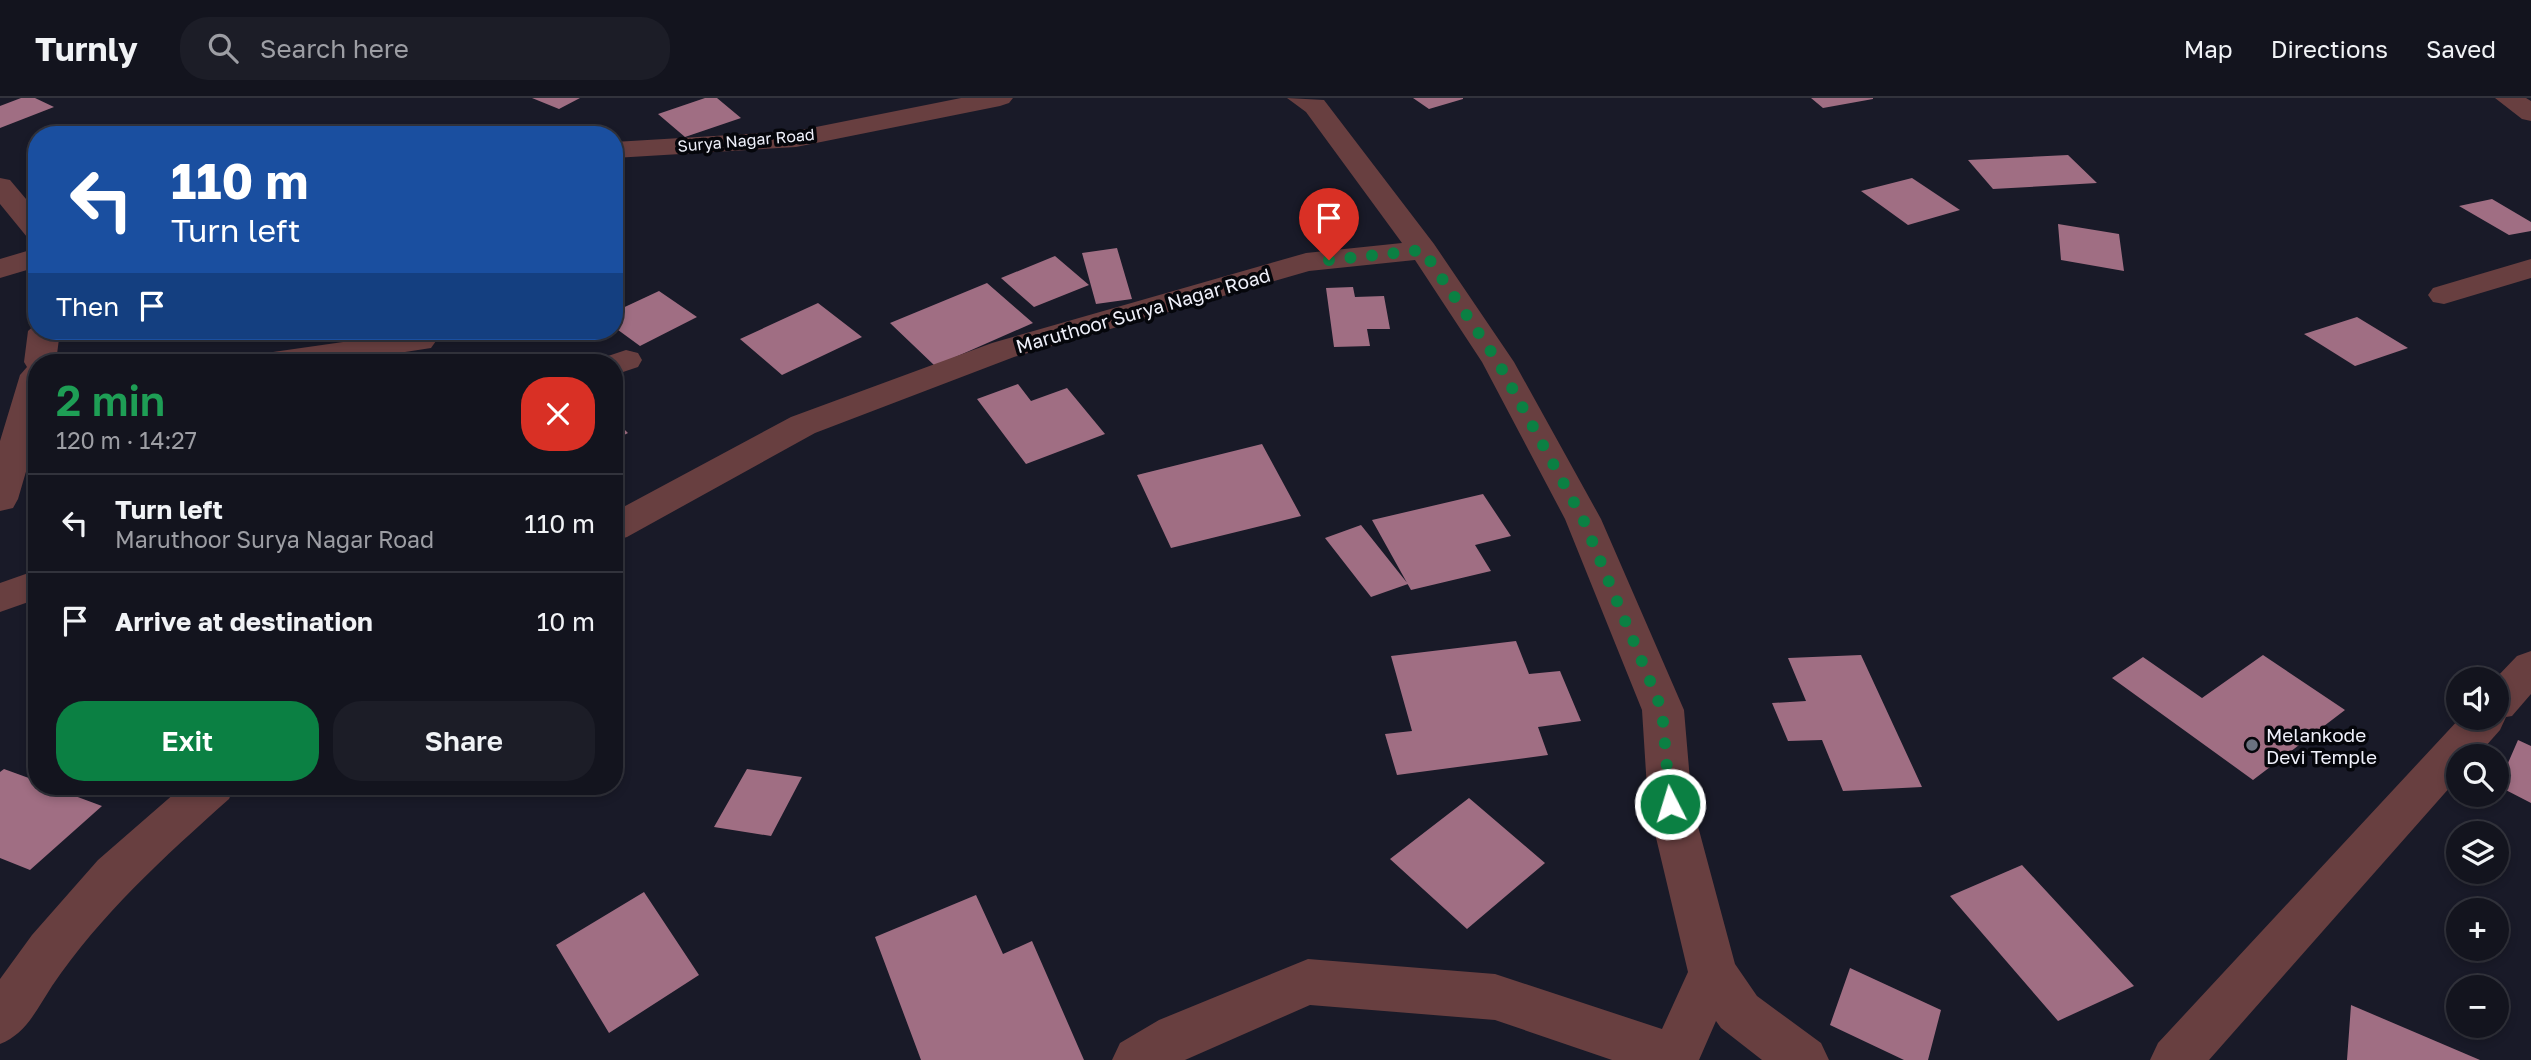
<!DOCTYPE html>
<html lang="en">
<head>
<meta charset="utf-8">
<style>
	:root { --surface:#13141e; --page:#1c1d27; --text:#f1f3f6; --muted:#9d9ea4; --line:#32333c; --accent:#0b8043 }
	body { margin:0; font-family:"Golos Text",sans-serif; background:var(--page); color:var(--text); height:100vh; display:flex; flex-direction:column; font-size:26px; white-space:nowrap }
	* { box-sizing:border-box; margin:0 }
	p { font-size:23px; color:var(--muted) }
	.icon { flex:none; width:38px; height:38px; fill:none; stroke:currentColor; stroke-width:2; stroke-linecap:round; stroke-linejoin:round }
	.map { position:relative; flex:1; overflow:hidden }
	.drawer { position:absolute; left:28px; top:256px; width:595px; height:441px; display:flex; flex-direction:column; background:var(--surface); border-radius:28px; box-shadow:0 4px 10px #0003,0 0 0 2px var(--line) }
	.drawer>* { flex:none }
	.banner { position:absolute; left:28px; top:28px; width:595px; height:214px; border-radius:28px; box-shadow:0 4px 10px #0003,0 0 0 2px var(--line); background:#1a4fa0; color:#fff; overflow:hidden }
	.tools { position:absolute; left:2446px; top:569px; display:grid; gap:14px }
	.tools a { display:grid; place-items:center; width:63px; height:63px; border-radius:50%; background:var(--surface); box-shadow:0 4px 10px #0003,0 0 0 2px var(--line); font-size:35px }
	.pin { position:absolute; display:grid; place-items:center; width:60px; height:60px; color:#fff; margin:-72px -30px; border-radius:50% 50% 50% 0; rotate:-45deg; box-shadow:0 0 7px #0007 }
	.pin .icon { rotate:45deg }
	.me { position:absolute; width:77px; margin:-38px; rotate:355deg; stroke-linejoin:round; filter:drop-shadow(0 0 5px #0008) }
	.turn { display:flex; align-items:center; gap:24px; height:147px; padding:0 28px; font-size:32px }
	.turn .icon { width:91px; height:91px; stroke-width:2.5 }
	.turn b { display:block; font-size:49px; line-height:60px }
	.then { display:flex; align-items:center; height:66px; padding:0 28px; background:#0003; gap:14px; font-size:26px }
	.round { display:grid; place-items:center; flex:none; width:74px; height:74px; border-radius:28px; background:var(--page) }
	.overview { display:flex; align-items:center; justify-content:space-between; height:119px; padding:0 28px }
	h1 { font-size:42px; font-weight:600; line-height:52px; color:#1e9e55 }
	.cta { display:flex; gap:14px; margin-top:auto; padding:14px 28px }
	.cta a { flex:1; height:80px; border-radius:28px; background:var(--accent); color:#fff; font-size:28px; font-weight:600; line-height:80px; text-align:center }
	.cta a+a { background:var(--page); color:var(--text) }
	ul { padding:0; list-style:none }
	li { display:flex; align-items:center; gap:21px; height:98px; padding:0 28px; border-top:2px solid var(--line) }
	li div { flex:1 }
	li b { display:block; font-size:26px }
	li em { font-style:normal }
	header { display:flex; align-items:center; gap:42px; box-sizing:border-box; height:98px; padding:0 35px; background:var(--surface); border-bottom:2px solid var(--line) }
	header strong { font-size:33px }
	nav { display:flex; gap:38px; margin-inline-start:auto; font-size:24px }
	.search { width:490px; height:63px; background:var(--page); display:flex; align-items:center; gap:18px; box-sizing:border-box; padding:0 24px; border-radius:28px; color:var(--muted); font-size:26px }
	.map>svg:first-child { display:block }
	.building { fill:#a06e83 }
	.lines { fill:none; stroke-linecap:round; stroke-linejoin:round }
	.minor { fill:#683f40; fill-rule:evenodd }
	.route { stroke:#0b8043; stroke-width:12; stroke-dasharray:0 21.6 }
	.worship-dot { fill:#6b7280; stroke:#05060b; stroke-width:2.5 }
	.labels { text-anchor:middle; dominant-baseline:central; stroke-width:7; stroke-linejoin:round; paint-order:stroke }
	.far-street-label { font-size:16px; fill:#eff0fa; stroke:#05060b }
	.street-label { font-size:19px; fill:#eff0fa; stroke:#05060b }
	.poi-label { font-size:19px; fill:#eff0fa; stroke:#05060b; text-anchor:start }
</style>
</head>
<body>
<header>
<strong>Turnly</strong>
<div class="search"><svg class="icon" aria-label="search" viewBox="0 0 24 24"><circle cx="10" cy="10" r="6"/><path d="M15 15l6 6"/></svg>Search here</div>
<nav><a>Map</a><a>Directions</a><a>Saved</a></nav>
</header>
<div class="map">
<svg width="2531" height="962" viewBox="0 0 2531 962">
	<rect width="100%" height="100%" fill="#191a28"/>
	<path class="building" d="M21 0H35L54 9 0 30V8Z
		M532 0H580L559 11Z
		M705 0H717L741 20 685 39 658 16Z
		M1413 0H1463V1L1429 11Z
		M1811 0H1873V1L1823 10Z
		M2068 57 2097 85 1993 91 1968 62Z
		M1912 80 1960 112 1908 127 1861 93Z
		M2492 101 2531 124V133L2509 137 2459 108Z
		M2058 126 2119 136 2124 173 2061 162Z
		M1117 150 1132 201 1096 206 1082 155Z
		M1055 158 1089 187 1034 209 1001 180Z
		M987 185 1033 225 935 268 890 225Z
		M1353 189 1355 199 1384 198 1390 231H1367L1370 248 1334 249 1326 190Z
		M659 193 697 219 640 248 614 229V214Z
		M818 205 862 239 782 277 740 241Z
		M2357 219 2408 250 2355 268 2304 236Z
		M311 233H348V234L308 239Z
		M1018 286 1031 303 1067 290 1105 336 1026 366 977 301Z
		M614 321 628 335 614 342Z
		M1262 346 1301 418 1171 450 1137 377Z
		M1483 396 1511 438 1475 447 1491 473 1411 492 1372 422Z
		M1361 427 1408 486 1371 499 1325 440Z
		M1516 543 1529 576 1560 573 1581 623 1538 629 1548 657 1397 677 1385 636 1412 633 1391 558Z
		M1861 557 1922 689 1843 693 1822 642 1788 643 1772 605 1806 603 1788 560Z
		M2263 557 2345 612 2253 682 2112 580 2143 559 2202 600Z
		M2518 642 2531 648V705L2498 688Z
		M4 671 37 683V688H48L102 708 30 772 0 760V674Z
		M747 671 802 679 771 738 714 729Z
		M1469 700 1545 765 1467 831 1390 761Z
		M2022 767 2134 888 2058 923 1950 798Z
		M644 794 699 877 609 935 556 847Z
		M976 797 1003 856 1032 843 1084 962H921L875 839Z
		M1850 870 1941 912 1928 962H1904L1830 927Z
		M2351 907 2480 962H2347Z"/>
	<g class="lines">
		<path class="minor" d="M961 0H1013L1009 5 1000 8 796 49 614 60V44L796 33Z
			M1287 0 1324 2 1434 146 1514 264 1601 421 1684 612 1692 706 1735 866 1757 898 1821 945 1829 962H1762L1721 930 1716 923 1699 962H1612L1495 922 1310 907 1185 962H1112L1120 945 1159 922 1308 861 1495 876 1662 931 1688 874 1648 706 1642 612 1565 421 1482 264 1415 162 1309 173 1014 259 815 335 627 439 614 443V414L791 319 992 245 1306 155 1402 145 1306 14Z
			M2495 0H2526L2531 3V23L2522 21Z
			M0 80 10 82 37 114V142L27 139 0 106Z
			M37 150V169L0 180V161Z
			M2531 161V180L2444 206 2433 204 2428 197 2433 190Z
			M37 225V233H60L56 264H37V336L18 401 13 410 0 413V343L20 277 27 269 24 264 28 233Z
			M420 233 431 236 436 243 431 250 340 264H257L261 257 273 254Z
			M626 252 638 255 642 262 638 269 614 277V264H599L602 260Z
			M37 472V501L0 514V485Z
			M2531 553V596L2512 618 2506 619 2500 632 2477 658H2459V679L2209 962H2150L2158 945 2460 620H2497L2495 581 2517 558Z
			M183 688H235L229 701C164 759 101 816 52 888 37 911 26 936 0 946V881L32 837 98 762Z"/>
	</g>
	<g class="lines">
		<path class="route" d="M1329 162 1423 152 1498 264 1583 421 1662 612 1670 706"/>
	</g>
	<circle class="worship-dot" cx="2252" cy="647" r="7"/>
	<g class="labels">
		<g class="far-street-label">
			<text transform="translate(746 42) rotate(-5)">Surya Nagar Road</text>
		</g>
		<g class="street-label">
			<text transform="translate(1143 212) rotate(-16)">Maruthoor Surya Nagar Road</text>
		</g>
		<g class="poi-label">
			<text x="2266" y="636">Melankode<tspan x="2266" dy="22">Devi Temple</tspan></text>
		</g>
	</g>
</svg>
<div class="tools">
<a><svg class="icon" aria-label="sound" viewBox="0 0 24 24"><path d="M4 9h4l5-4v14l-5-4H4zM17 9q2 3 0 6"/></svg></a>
<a><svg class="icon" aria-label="search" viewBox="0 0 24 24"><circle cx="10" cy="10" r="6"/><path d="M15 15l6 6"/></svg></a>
<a><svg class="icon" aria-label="layers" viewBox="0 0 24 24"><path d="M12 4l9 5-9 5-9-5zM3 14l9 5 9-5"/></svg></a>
<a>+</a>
<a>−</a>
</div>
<div class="pin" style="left:1329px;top:162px;background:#d93025"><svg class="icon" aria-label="arrive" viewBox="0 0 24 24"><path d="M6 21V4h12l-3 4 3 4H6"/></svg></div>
<svg class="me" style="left:1670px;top:706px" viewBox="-20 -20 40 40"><circle r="17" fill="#0b8043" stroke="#fff" stroke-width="3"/><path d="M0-11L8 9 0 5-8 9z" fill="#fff"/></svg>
<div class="banner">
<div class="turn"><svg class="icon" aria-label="left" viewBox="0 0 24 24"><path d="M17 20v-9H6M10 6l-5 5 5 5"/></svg><div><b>110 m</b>Turn left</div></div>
<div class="then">Then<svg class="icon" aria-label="arrive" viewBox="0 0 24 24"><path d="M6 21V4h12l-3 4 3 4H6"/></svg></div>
</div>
<section class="drawer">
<div class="overview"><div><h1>2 min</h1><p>120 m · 14:27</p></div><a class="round" style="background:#d93025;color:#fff"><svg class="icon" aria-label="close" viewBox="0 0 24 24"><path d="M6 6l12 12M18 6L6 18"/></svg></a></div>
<ul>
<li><svg class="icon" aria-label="left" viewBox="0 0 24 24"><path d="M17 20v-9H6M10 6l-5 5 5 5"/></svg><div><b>Turn left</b><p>Maruthoor Surya Nagar Road</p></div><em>110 m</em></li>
<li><svg class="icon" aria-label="arrive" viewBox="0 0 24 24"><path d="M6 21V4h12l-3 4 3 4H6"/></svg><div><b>Arrive at destination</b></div><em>10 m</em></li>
</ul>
<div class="cta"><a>Exit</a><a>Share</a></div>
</section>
</div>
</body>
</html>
